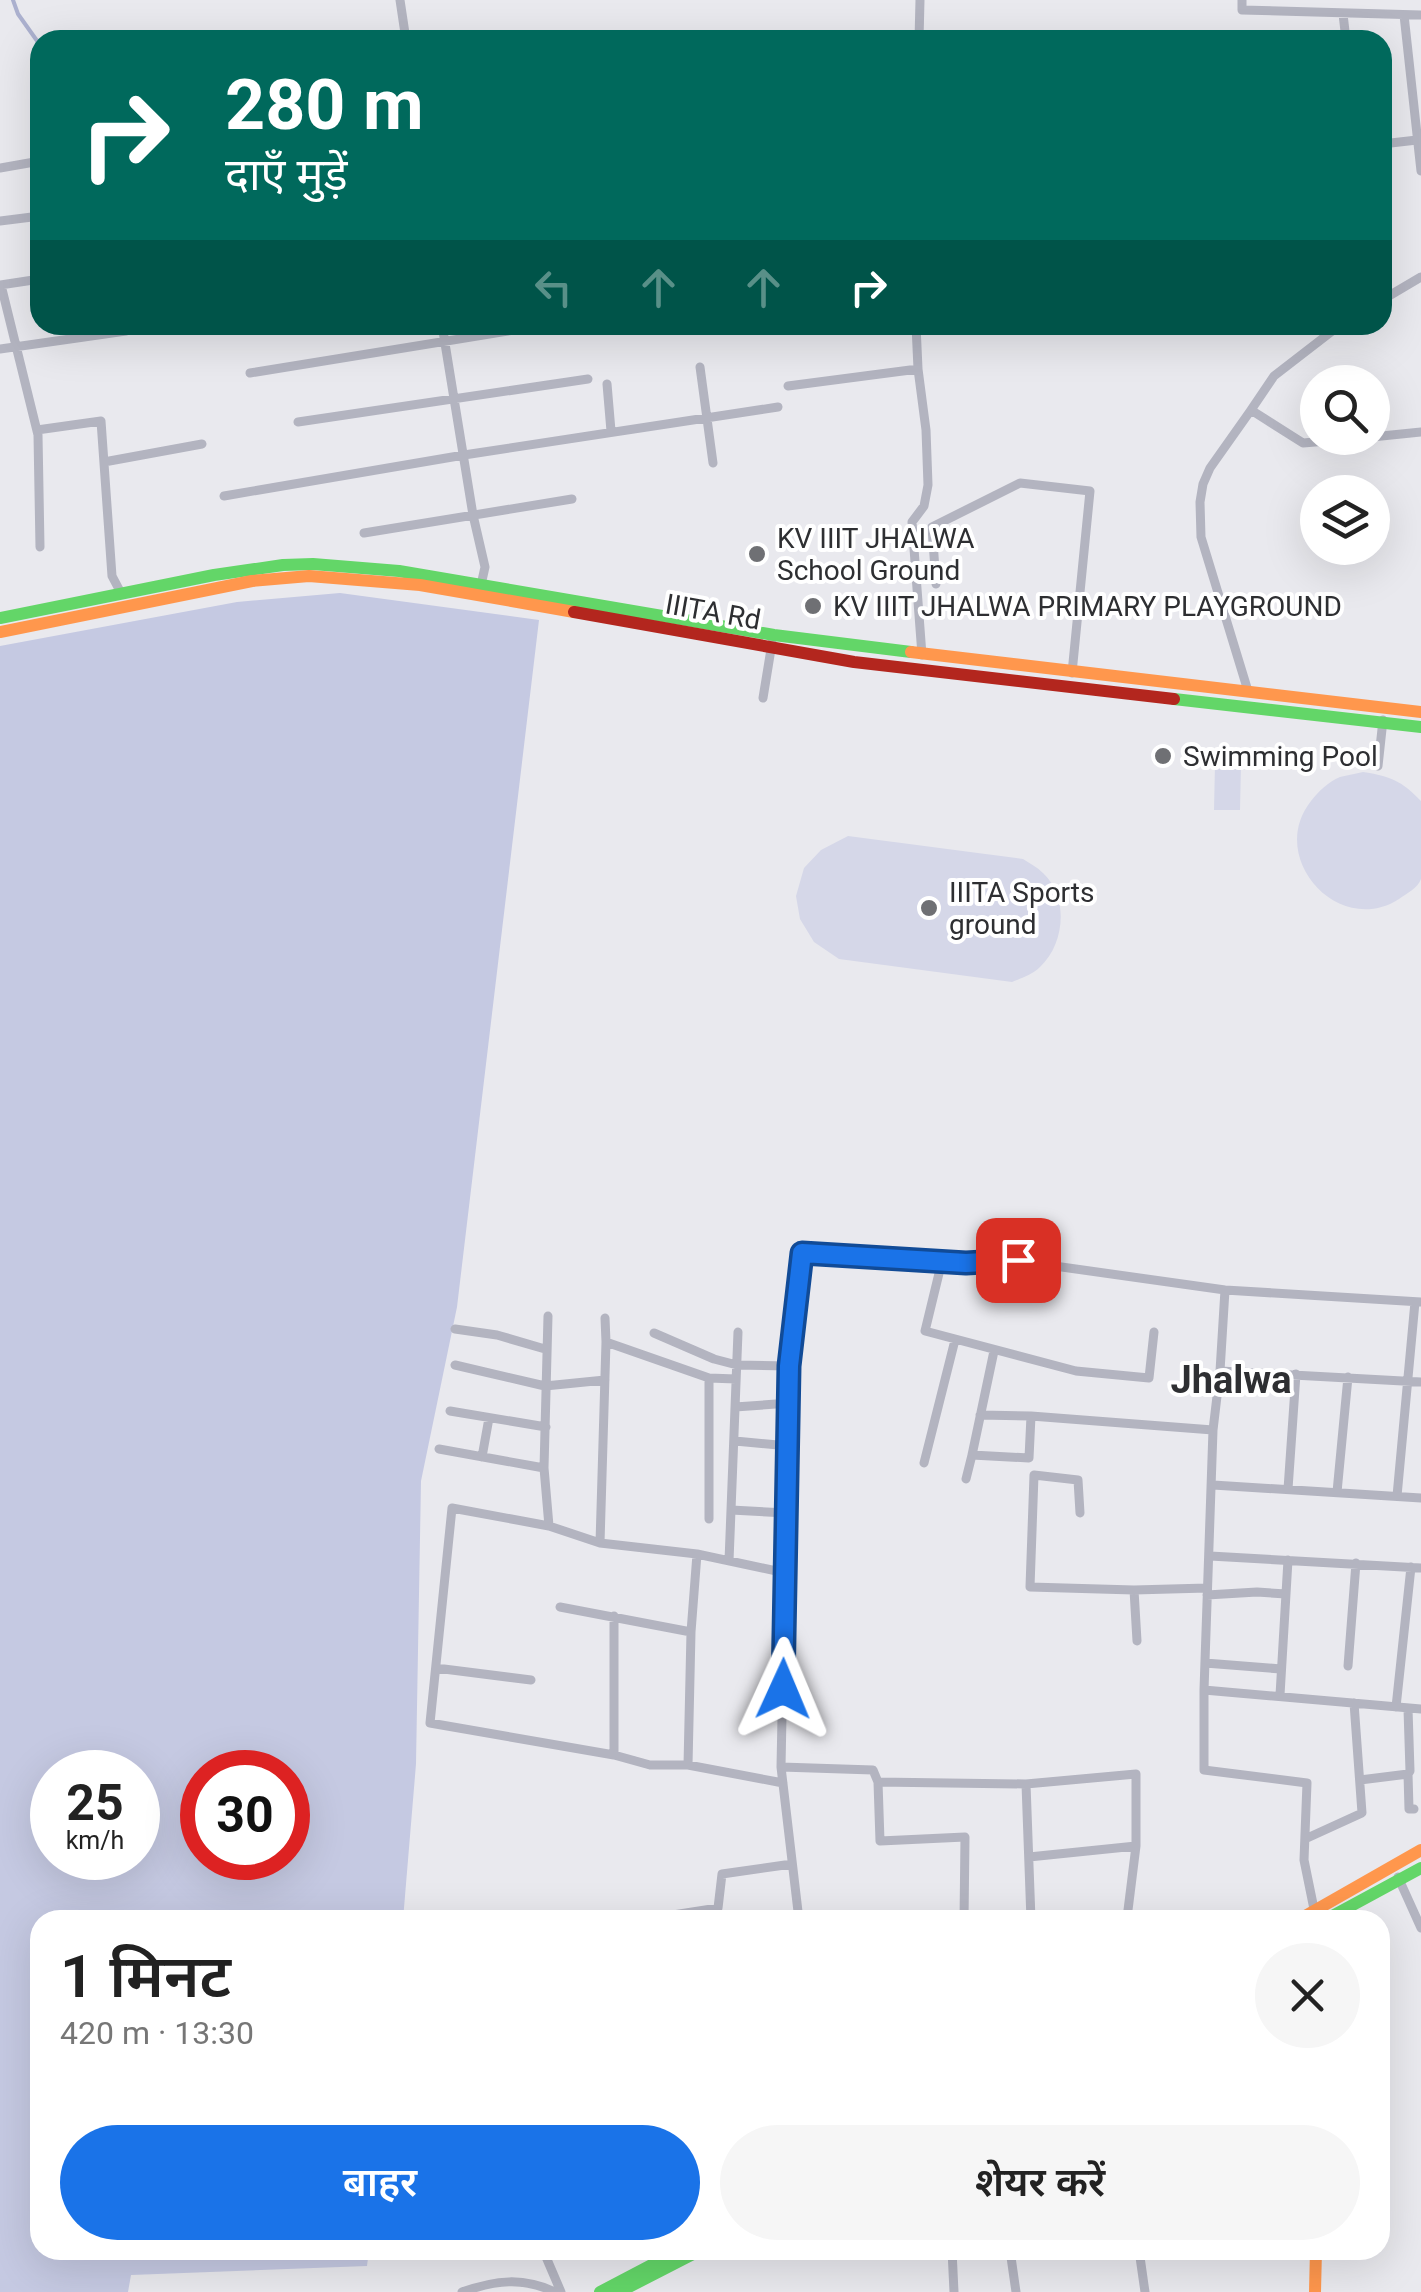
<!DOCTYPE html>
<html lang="hi">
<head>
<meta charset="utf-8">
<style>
	:root { --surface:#fff; --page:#f6f6f6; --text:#222; --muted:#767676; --accent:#1a73e8 }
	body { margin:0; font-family:Roboto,"Noto Sans Devanagari",sans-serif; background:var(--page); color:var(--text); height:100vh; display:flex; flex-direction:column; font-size:38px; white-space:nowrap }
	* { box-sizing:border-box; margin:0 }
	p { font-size:32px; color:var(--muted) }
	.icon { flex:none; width:55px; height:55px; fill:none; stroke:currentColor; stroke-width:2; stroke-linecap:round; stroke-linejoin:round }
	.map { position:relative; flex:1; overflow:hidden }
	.drawer { position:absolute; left:30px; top:1910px; width:1360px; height:350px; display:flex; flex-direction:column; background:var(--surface); border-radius:30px; box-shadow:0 10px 40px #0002 }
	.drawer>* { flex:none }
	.hud { position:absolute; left:30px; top:30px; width:1362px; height:305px; border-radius:30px; box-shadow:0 10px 40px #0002; background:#00695c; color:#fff; overflow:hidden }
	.tools { position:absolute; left:1300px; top:365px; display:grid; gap:20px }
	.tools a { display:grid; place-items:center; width:90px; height:90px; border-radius:50%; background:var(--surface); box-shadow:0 10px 40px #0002; font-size:50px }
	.speed { position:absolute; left:30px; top:1750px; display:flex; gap:20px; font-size:50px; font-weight:700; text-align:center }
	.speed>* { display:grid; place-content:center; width:130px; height:130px; border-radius:50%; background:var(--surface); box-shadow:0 10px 40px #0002; line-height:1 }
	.speed small { font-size:25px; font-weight:400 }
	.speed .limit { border:15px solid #d22; background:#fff; color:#111 }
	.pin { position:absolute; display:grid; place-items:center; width:85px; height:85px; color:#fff; margin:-42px; border-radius:20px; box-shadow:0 5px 15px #0006 }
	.me { position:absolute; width:110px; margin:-55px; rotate:1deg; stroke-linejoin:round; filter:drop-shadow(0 0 8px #0008) }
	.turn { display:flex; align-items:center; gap:35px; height:210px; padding:0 30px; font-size:45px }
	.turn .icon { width:130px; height:130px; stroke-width:2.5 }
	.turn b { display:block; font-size:70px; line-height:85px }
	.lanes { display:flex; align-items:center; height:95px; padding:0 30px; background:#0003; justify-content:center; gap:50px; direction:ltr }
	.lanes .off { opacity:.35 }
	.round { display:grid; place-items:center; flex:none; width:105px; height:105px; border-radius:52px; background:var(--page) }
	.overview { display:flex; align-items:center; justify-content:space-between; height:170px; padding:0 30px }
	h1 { font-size:60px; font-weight:600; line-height:75px }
	.cta { display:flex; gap:20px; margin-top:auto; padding:20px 30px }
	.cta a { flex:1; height:115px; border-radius:60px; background:var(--accent); color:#fff; font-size:40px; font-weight:600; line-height:115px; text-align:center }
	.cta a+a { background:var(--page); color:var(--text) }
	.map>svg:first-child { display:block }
	.green { fill:#d5d7e8 }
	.forest { fill:#c5c9e2; fill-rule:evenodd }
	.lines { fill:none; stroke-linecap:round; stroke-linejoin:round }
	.stream { stroke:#abb0ce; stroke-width:4 }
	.street { stroke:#b3b4c0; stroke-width:9 }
	.fast { stroke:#63d668; stroke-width:12 }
	.slow { stroke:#ff974d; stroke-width:12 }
	.jam { stroke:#b3261e; stroke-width:12 }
	.route-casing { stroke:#114b97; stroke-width:25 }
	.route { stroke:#1a73e8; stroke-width:18 }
	.poi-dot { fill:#6f7074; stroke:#fff; stroke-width:4 }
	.labels { text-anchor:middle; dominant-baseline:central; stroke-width:8; stroke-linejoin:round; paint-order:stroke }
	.poi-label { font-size:28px; fill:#2e2f32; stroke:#fff; text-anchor:start }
	.street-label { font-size:28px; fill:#2e2f32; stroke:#fff }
	.district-label { font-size:38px; font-weight:bold; fill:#2e2f32; stroke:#fff }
</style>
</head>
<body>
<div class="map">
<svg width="1421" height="2292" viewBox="0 0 1421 2292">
	<rect width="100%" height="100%" fill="#e9e9ee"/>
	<path class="green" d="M1215 764H1241L1240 810H1214Z
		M1363 772C1390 776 1402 781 1421 801 1421 822 1421 843 1421 863 1421 868 1421 874 1421 879 1418 888 1406 894 1399 899 1339 938 1266 858 1311 801 1319 791 1328 782 1340 777 1347 775 1356 774 1363 772Z
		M848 836 1023 859C1029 863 1037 867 1043 873 1069 897 1065 944 1040 967 1033 974 1022 978 1012 982L839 959 814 942 800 919 796 896 804 868 821 850Z"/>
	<path class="forest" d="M340 593 539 620 457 1307 421 1481 416 1764 403 1920H40V2250H369L367 2266 131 2275 128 2292H0V646L237 602ZM52 1772H138V1858H52ZM202 1772H288V1858H202Z"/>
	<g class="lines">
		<path class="stream" d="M13 0 18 14 40 45"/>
		<path class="street" d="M400 0 406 40
			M1242 0V10L1421 15
			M1343 14 1346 40
			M1404 15 1421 171
			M611 37 616 40
			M919 40 920 0
			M1382 144 1417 140
			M0 168 40 161
			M0 221 40 216
			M0 285 40 279
			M1 285 38 435 40 547
			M1382 300 1421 277
			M442 325 473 515 485 567 481 585
			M916 325 918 369 926 430 928 485 924 506 912 522 922 655
			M0 349 126 331
			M700 367 713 463
			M250 373 545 325
			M607 384 611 431
			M788 386 918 369
			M1251 410 1274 376 1340 325
			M298 422 588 379
			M37 430 101 421 112 576 121 593
			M1372 437 1421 432
			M104 462 202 444
			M224 496 464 455 778 407
			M364 533 572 499
			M936 584 932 527 1020 483 1090 491 1072 673
			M1248 691 1201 537 1200 502 1203 484 1210 468 1251 410 1303 443 1363 438
			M763 698 772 643
			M1378 766 1383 720
			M942 1261 925 1331 1076 1371 1149 1378 1154 1332
			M1225 1290 1220 1371 1213 1430 1204 1690V1770L1307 1783 1304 1860 1314 1909
			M548 1316 544 1468 549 1526
			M455 1329 497 1335 545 1349
			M654 1333 714 1359 737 1365 789 1366
			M606 1342 709 1378V1519
			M455 1365 545 1386 605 1380
			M1220 1371 1421 1382
			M709 1378 736 1379
			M735 1407 790 1403
			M450 1411 546 1427
			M980 1415 1031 1416
			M735 1441 789 1446
			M439 1449 544 1468
			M972 1455 994 1351
			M482 1457 489 1418
			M924 1463 955 1340
			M966 1479 972 1455 1029 1458 1031 1416 1213 1430
			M1213 1485 1421 1498
			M1288 1489 1296 1374
			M1337 1492 1348 1377
			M1397 1496 1415 1302
			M731 1510 786 1513
			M1080 1513 1078 1480 1034 1475 1030 1587 1134 1590 1207 1588
			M600 1543 606 1342 605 1318
			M1210 1556 1421 1568
			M729 1561 738 1332
			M1134 1590 1137 1641
			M1207 1595 1257 1592 1286 1594
			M560 1607 691 1632
			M614 1616V1755
			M1205 1663 1281 1669
			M1348 1666 1356 1563
			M436 1668 531 1680
			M1204 1690 1421 1709
			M1280 1695 1288 1560
			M1396 1707 1411 1567
			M1411 1709H1408L1410 1771 1408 1774 1409 1809H1414
			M688 1765 691 1632 697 1554
			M781 1767 873 1770 878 1782 1026 1784 1136 1774V1846L1127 1918
			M1360 1780 1408 1774
			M878 1782 880 1841 965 1837 964 1920
			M783 1783 688 1765H650L614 1755 430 1723 452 1508 549 1526 600 1543 697 1554 786 1573
			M1026 1784 1031 1920
			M1305 1839 1362 1813 1354 1703
			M1029 1857 1136 1846
			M1398 1877 1421 1928
			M673 1915 718 1908 722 1874 792 1864
			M799 1920 781 1767 789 1366 803 1253 967 1263 1019 1261 1225 1290 1421 1302
			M1042 1920H1144
			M543 2250 561 2292
			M952 2250 954 2292
			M1010 2250 1016 2292
			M1139 2250 1145 2292
			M462 2292C496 2280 523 2277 555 2292"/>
		<path class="fast" d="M0 618 214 575 283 565 313 564 399 571 774 635 911 652
			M1174 699 1421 727
			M1325 1920 1421 1868
			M600 2292 680 2250
			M619 2292 701 2250"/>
		<path class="slow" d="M0 632 252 581 309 576 420 585 574 612
			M911 652 1421 712
			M1300 1919 1421 1850
			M1315 2292 1316 2250"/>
		<path class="jam" d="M574 612 854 662 1174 699"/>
	</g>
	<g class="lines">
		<defs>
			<path id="route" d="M783 1689 789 1366 802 1253 966 1263 1018 1260"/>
		</defs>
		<use href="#route" class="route-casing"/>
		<use href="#route" class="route"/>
	</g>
	<g class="poi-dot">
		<circle cx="757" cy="554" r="10"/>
		<circle cx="813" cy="606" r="10"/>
		<circle cx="1163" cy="756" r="10"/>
		<circle cx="929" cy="908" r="10"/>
	</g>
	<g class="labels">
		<g class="poi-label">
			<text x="777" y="538">KV IIIT JHALWA<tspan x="777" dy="32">School Ground</tspan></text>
			<text x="833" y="606">KV IIIT JHALWA PRIMARY PLAYGROUND</text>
			<text x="1183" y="756">Swimming Pool</text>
			<text x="949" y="892">IIITA Sports<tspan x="949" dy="32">ground</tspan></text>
		</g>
		<g class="street-label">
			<text transform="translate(713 612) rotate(10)">IIITA Rd</text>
		</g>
		<g class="district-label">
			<text x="1231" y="1380">Jhalwa</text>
		</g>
	</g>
</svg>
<div class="tools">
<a><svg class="icon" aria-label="search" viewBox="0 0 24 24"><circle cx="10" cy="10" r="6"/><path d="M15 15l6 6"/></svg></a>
<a><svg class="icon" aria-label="layers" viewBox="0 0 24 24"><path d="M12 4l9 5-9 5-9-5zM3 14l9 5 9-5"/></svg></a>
</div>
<div class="speed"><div>25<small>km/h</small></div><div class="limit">30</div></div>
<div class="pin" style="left:1018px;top:1260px;background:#d93025"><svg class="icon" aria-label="arrive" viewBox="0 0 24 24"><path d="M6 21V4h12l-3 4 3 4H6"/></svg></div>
<svg class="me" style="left:783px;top:1689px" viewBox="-20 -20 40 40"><path d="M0-17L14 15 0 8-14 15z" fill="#1a73e8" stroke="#fff" stroke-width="4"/></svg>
<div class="hud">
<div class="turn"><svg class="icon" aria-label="right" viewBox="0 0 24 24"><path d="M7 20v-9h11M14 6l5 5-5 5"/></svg><div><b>280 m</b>दाएँ मुड़ें</div></div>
<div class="lanes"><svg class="icon off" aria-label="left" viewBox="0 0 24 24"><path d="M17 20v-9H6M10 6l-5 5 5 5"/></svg><svg class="icon off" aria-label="ahead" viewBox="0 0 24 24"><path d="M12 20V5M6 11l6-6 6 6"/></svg><svg class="icon off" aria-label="ahead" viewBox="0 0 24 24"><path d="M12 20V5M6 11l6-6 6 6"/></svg><svg class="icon" aria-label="right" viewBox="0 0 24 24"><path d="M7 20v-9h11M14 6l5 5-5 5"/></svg></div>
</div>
<section class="drawer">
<div class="overview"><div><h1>1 मिनट</h1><p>420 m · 13:30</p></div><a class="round"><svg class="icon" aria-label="close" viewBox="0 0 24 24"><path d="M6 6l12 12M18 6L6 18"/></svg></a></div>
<div class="cta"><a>बाहर</a><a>शेयर करें</a></div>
</section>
</div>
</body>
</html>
